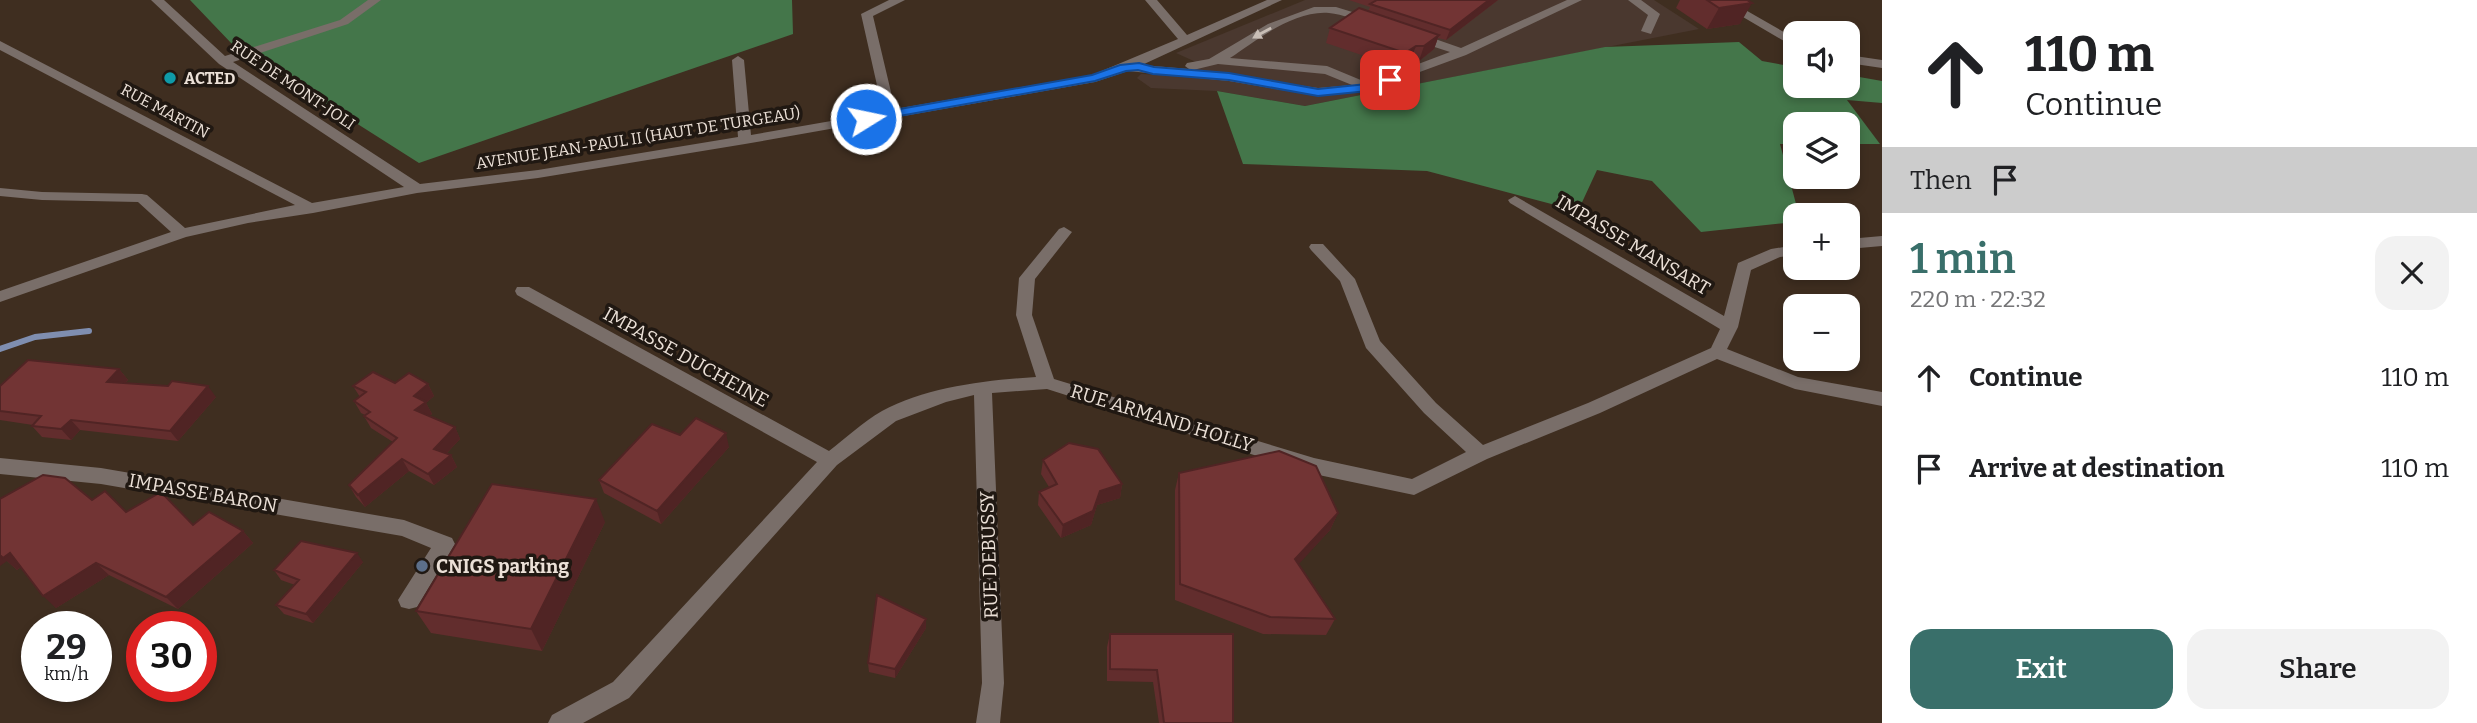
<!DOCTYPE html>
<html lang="en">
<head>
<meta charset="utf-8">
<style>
	:root { --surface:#fff; --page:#f2f2f2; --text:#202124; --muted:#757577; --accent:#396f6a }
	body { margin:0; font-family:Bitter,serif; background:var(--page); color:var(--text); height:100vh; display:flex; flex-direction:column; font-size:26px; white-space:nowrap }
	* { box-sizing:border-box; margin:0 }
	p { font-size:23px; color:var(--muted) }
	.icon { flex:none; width:38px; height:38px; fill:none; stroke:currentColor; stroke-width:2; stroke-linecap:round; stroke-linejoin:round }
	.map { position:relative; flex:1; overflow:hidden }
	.side { display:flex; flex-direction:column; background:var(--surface); width:595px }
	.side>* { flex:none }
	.hud { background:#fff; color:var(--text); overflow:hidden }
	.controls { position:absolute; left:1783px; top:21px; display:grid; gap:14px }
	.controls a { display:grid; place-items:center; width:77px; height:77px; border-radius:14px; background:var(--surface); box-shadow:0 4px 10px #0003; font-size:35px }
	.speed { position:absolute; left:21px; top:611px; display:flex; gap:14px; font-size:35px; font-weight:700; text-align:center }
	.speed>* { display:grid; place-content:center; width:91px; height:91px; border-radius:50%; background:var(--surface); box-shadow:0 4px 10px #0003; line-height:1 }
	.speed small { font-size:18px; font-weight:400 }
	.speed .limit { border:10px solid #d22; background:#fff; color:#111 }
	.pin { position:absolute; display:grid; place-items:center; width:60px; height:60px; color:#fff; margin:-30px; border-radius:14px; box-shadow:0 4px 10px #0006 }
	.me { position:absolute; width:77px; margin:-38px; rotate:80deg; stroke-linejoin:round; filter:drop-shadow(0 0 5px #0008) }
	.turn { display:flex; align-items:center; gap:24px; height:147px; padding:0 28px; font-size:32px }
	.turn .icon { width:91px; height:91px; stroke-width:2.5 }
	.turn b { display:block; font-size:49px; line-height:60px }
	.then { display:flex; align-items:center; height:66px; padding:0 28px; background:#0003; gap:14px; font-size:26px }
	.round { display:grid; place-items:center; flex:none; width:74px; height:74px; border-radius:21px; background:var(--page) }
	.summary { display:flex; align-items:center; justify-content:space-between; height:119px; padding:0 28px }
	h1 { font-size:42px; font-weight:600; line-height:52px; color:var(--accent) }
	.cta { display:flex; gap:14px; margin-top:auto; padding:14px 28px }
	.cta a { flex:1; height:80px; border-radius:21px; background:var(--accent); color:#fff; font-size:28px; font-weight:600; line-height:80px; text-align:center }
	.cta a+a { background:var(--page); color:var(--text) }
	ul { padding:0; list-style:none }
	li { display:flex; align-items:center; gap:21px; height:91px; padding:0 28px }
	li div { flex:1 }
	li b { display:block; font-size:26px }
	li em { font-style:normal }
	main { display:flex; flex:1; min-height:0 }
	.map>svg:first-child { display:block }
	.education { fill:#4a382f }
	.forest { fill:#44764a }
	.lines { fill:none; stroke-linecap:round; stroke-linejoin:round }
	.stream { stroke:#7f8eb0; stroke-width:6 }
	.minor { fill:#796e69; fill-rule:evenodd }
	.wall { fill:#622d2d }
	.shaded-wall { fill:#502424 }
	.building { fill:#723434; stroke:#502424; stroke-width:2 }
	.oneway { fill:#c9beb6 }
	.route { fill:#1a73e8; stroke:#114b97; stroke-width:2 }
	.culture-dot { fill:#0f9aa8; stroke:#201812; stroke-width:2.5 }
	.service-dot { fill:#5c6f8a; stroke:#201812; stroke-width:2.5 }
	.labels { text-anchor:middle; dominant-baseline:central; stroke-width:7; stroke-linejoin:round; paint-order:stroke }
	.far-poi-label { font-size:16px; font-weight:bold; fill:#ebe0d7; stroke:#201812; text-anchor:start }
	.far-street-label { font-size:16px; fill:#ebe0d7; stroke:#201812 }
	.street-label { font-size:19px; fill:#ebe0d7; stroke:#201812 }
	.poi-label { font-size:19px; font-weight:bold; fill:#ebe0d7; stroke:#201812; text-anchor:start }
</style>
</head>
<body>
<main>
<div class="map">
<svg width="1882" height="723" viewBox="0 0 1882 723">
	<rect width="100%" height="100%" fill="#3f2e20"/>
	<path class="education" d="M1305 0H1654L1699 29 1305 106 1217 91 1151 88 1137 78 1141 74 1187 76 1196 62 1176 53Z"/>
	<path class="forest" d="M190 0H792L793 34 419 163 233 45Z
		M1739 42 1762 61 1795 67 1796 86H1848V75L1882 81V103L1847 100 1880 144H1848V124H1796L1795 144H1780L1799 215H1796L1795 222 1701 232 1652 181 1597 170 1578 211 1427 171 1243 164 1217 91 1305 106 1605 47Z"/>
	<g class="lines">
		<path class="stream" d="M0 349 35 337 89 331"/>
		<path class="minor" d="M151 0H164L225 56 340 20 368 0H381L348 24 233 62 420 184 538 170 738 137 732 60 738 56 744 60 751 135 883 112 861 14 889 0H905L873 16 895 109 1092 75 1178 39 1145 0H1157L1187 35 1267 0H1282L1142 65 1189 69 1185 66 1187 63 1209 59 1268 24 1314 7H1336L1375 19 1377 21 1371 25C1357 21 1343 14 1329 13 1294 10 1257 40 1230 58L1327 66 1368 83 1450 52 1410 39V33H1418L1461 48 1567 0H1582L1466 55 1368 91 1318 96 1229 81 1128 71 1095 82 745 144 538 178 417 193 313 213 248 223 186 237 0 302V291L171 232 138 202 42 200 0 196V188L42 192 142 194 147 195 185 228 295 205 0 50V41L312 203 404 187 219 64ZM1218 64 1325 74 1352 85 1318 88 1193 70Z
			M1628 0H1641L1660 14 1651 34 1641 31 1648 15Z
			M1714 0H1728L1796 39V48Z
			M1848 55 1882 60V68L1848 63Z
			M1515 196 1724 316 1738 263 1771 249 1796 245V255L1780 257 1751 270 1738 327 1727 349 1798 377 1882 392V406L1795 389 1717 359 1600 413 1487 459 1414 495 1314 474 1047 389 992 393 1004 683 1000 723H976L982 683 974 395 946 402 896 421 837 465 629 698 583 723H548L552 715 613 682 817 462 517 295 515 291 517 287H529L829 451C846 438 863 422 882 411 926 387 987 380 1036 377L1016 315 1019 278 1059 229 1064 227 1072 232 1035 279 1032 315 1054 379 1314 458 1412 479 1466 452 1424 413 1366 348 1340 281 1311 250 1309 247 1311 244H1323L1355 279 1380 341 1436 403 1483 445 1588 403 1711 348 1720 329 1510 203 1508 200Z
			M1882 236V246L1848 249V239Z
			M0 458 101 468 404 520 452 538 455 544 417 607 409 609 401 607 398 600 431 548 402 536 101 484 0 474Z"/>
	</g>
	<path class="wall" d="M1349 0H1498L1446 40 1438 38 1434 49 1419 61H1410L1400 68 1326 43 1330 28 1368 11 1370 7Z
		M1680 0H1747L1740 24 1707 29 1676 8Z
		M119 369 128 380 125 383 216 397 178 441 80 430 71 440 42 437 32 426 33 425 0 420V386Z
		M395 383 428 384 434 396 426 403 432 414 429 416 455 427 460 439 447 453 451 455 457 467 434 485 409 471 365 507 356 497 349 485 393 442 371 428 364 416 365 415 361 413 354 401 360 397 353 386Z
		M680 435 729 447 661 524 604 493 599 480Z
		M1043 460 1122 484 1120 498 1097 505 1091 525 1061 538 1038 505 1039 492 1049 487 1041 474Z
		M1179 473 1338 513 1330 530 1298 564 1335 619 1326 635 1263 634 1175 600V490Z
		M92 500 126 512 193 525 243 531 253 543 178 609 109 575 56 608 21 567 17 570 7 561Z
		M605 522 542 651 431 633 416 611Z
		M363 562 313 623 284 614 276 605 295 585 281 580 274 570Z
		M926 619V628L895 678 869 672 868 663Z
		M1110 634 1233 723H1159L1153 682 1107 681V647Z"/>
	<path class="shaded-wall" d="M1489 0H1498L1446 40 1450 30Z
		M1752 3 1740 24 1707 29 1719 8Z
		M1439 35 1434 49 1419 61 1424 46Z
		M1416 46 1410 61 1400 68 1405 53Z
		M119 369 128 380 116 393 107 382Z
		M428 384 434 396 426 403 432 414 421 422 415 410 414 396Z
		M208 386 216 397 178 441 170 431Z
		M71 420 80 430 71 440 61 429Z
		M455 427 460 439 440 460 434 449Z
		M726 433 729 447 661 524 657 511Z
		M451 455 457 467 434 485 428 474Z
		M402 459 409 471 365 507 358 495Z
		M1122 484 1120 498 1097 505 1091 525 1061 538 1063 525 1100 491Z
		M596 499 605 522 542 651 531 629Z
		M1338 513 1330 530 1288 576 1295 559Z
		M243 531 253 543 178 609 166 597Z
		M10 553 23 565 17 570 7 561 0 566V554Z
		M357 553 363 562 313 623 306 614Z
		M96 563 109 575 56 608 43 596Z
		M926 619V628L895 678V669Z"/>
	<path class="building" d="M1377 0H1489L1450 30 1370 4Z
		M1707 0H1747L1752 3 1719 8Z
		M1359 8 1439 35 1424 46H1416L1405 53 1330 28Z
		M28 360 119 369 107 382 168 386 172 381 208 386 170 431 71 420 61 429 32 426 41 416 0 411V386Z
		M373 372 395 383 409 373 428 384 414 396 426 402 415 410 455 427 434 449 451 455 428 474 402 459 358 495 349 485 397 438 364 416 370 412 354 401 366 392 353 386Z
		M696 418 726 433 657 511 599 480 652 424 680 435Z
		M1069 443 1098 449 1122 484 1100 491 1093 511 1063 525 1039 492 1057 484 1043 460Z
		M1279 451 1316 466 1338 513 1295 559 1335 619 1270 617 1180 584 1179 473Z
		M43 475 65 478 92 500 105 491 126 512 161 492 193 525 209 512 243 531 166 597 96 563 43 596 10 553 3 558 0 555V499Z
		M492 484 596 499 531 629 416 611Z
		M301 541 357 553 306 614 276 605 299 580 274 570Z
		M877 595 926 619 895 669 868 663Z
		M1110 634H1233V723H1164L1157 670 1110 669Z"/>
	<defs><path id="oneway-solid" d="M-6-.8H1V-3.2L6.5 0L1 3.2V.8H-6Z" transform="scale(1.75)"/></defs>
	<use class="oneway" href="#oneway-solid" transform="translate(1262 33) rotate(151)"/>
	<path class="route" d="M1139 63 1154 67 1229 73 1318 89 1367 84 1390 77 1396 80 1368 91 1318 96 1229 80 1153 74 1138 70 1126 71 1095 81 866 122 859 119 866 115 1092 75 1120 65Z"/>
	<circle class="culture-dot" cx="170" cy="78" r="7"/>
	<circle class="service-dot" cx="422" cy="566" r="7"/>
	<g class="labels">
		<g class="far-poi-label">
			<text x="184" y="78">ACTED</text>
		</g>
		<g class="far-street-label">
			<text transform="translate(293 85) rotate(34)">RUE DE MONT-JOLI</text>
			<text transform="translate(165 111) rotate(28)">RUE MARTIN</text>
			<text transform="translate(638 138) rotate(-9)">AVENUE JEAN-PAUL II (HAUT DE TURGEAU)</text>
		</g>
		<g class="street-label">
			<text transform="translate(1633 245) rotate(31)">IMPASSE MANSART</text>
			<text transform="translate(686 357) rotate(29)">IMPASSE DUCHEINE</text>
			<text transform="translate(1162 418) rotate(17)">RUE ARMAND HOLLY</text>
			<text transform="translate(203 493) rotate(10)">IMPASSE BARON</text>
			<text transform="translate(989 555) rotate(-92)">RUE DEBUSSY</text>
		</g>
		<g class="poi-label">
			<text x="436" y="566">CNIGS parking</text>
		</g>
	</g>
</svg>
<div class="controls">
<a><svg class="icon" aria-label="sound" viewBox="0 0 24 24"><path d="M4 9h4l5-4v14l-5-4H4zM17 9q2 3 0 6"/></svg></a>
<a><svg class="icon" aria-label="layers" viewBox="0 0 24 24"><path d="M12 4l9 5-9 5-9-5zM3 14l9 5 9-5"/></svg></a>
<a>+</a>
<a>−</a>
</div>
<div class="speed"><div>29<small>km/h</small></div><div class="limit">30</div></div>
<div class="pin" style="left:1390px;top:80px;background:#d93025"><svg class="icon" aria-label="arrive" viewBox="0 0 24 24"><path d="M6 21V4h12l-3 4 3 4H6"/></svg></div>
<svg class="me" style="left:866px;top:119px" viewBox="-20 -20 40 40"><circle r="17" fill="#1a73e8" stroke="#fff" stroke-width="3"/><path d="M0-11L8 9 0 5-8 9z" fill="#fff"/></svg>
</div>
<section class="side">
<div class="hud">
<div class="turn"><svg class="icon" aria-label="ahead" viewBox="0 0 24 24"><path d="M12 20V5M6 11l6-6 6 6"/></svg><div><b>110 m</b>Continue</div></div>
<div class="then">Then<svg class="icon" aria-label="arrive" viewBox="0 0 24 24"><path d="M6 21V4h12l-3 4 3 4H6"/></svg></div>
</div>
<div class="summary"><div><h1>1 min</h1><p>220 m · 22:32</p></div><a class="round"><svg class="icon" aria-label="close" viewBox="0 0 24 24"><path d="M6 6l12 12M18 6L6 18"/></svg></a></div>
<ul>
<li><svg class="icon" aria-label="ahead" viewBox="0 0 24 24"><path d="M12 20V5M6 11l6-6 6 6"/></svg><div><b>Continue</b></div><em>110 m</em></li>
<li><svg class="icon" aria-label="arrive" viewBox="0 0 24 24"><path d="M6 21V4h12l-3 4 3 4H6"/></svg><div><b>Arrive at destination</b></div><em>110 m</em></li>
</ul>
<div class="cta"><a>Exit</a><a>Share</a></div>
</section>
</main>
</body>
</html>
